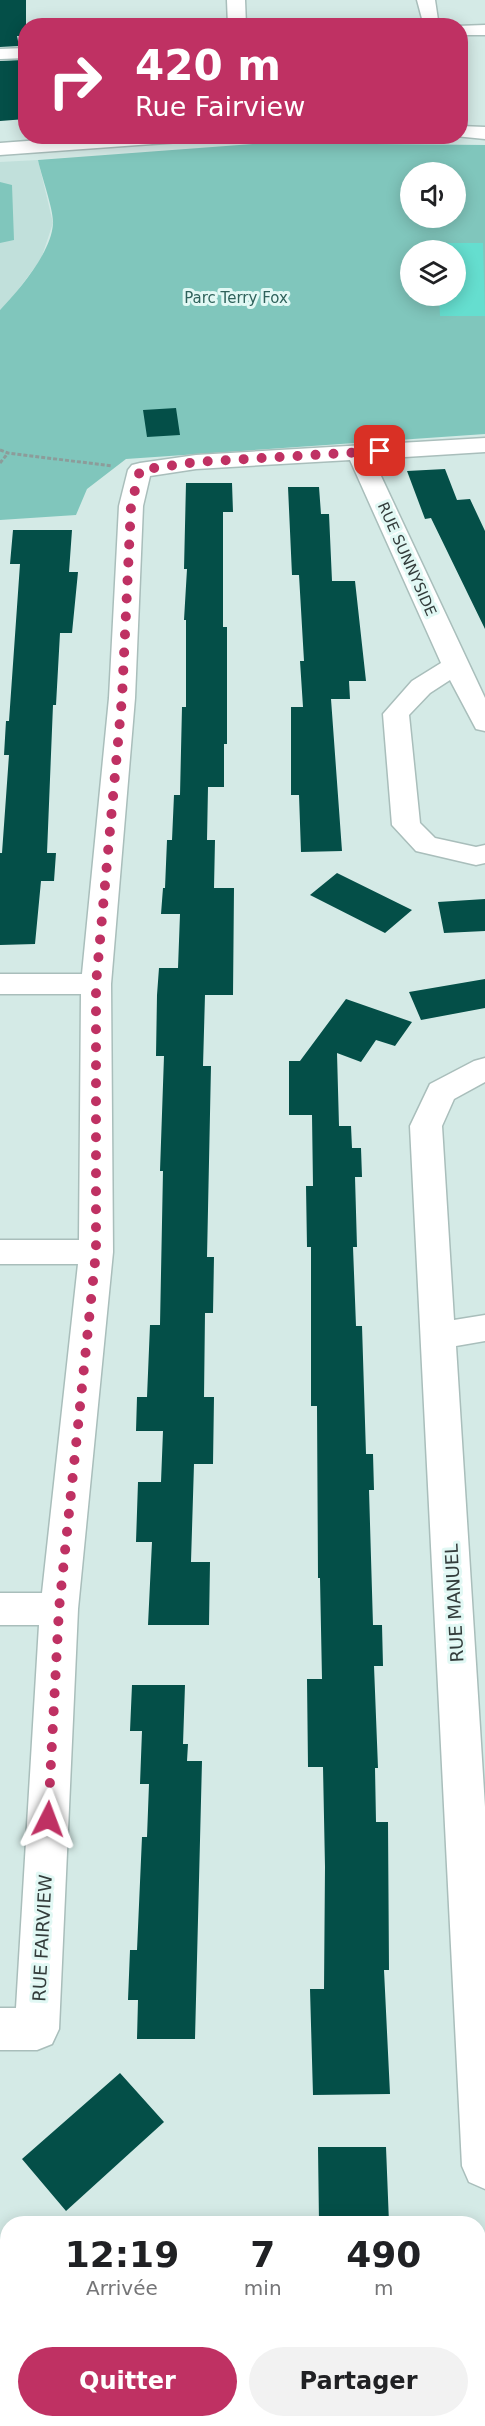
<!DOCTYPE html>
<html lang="fr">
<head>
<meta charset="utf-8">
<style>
	:root { --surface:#fff; --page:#f2f2f2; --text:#202124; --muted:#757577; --accent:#bf3163 }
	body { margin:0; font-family:"DejaVu Sans",sans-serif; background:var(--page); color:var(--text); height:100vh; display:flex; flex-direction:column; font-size:22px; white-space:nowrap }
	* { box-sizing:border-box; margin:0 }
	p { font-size:20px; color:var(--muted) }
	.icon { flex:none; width:33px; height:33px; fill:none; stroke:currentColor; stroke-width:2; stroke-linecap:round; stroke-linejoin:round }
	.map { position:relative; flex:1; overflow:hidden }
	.side { position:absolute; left:0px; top:2216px; width:486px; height:212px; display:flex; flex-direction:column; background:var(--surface); border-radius:24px 24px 0 0; box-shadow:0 3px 15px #0003 }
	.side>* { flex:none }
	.hud { position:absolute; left:18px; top:18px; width:450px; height:126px; border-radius:24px; box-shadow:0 3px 15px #0003; background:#bf3163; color:#fff; overflow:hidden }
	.buttons { position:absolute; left:400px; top:162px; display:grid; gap:12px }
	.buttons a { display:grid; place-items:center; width:66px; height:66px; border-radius:50%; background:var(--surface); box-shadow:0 3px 15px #0003; font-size:30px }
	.pin { position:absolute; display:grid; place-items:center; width:51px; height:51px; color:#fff; margin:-26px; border-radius:12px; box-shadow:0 3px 9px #0006 }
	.me { position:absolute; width:66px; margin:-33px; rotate:3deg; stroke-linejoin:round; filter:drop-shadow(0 0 4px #0008) }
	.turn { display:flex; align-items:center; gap:21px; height:126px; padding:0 18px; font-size:27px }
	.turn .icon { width:78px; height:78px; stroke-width:2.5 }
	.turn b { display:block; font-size:42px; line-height:51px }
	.eta { display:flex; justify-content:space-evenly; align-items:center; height:102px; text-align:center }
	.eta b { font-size:36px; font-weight:600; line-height:42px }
	.cta { display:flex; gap:12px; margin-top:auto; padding:12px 18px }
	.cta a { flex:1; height:69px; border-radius:36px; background:var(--accent); color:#fff; font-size:24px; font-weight:600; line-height:69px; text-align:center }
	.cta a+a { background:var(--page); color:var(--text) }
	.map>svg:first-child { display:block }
	.built { fill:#c1e0db }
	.green { fill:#80c6bc; fill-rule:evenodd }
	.water { fill:#65decf }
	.building { fill:#044f48 }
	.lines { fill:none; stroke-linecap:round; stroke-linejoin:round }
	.street-casing { stroke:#a9bebb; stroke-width:3 }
	.secondary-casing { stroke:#a9bebb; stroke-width:3 }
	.path { stroke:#8c9c9a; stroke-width:3; stroke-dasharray:4 2; stroke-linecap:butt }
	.street { fill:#fff; fill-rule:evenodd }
	.secondary { fill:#fff; fill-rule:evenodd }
	.route { stroke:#bf3163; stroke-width:10; stroke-dasharray:0 18 }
	.labels { text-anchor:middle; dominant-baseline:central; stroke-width:6; stroke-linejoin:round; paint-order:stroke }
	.far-park-label { font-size:15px; fill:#2f625b; stroke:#e1f8f4 }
	.far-street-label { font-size:15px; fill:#333c3b; stroke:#e1f8f4 }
	.street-label { font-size:18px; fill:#333c3b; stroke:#e1f8f4 }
</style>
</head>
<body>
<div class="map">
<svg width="485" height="2426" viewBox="0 0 485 2426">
	<rect width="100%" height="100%" fill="#d4eae6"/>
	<path class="built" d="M38 160 53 223 41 259 15 294 0 310V162Z"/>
	<path class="green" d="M265 143 485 145V434L126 459 87 489 76 515 0 520V310C19 290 51 253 53 224 54 210 41 175 38 160ZM411 172H456V218H411ZM411 250H456V296H411Z
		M0 182 12 185 14 240 0 243Z"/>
	<path class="water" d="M437 243H483L485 316H440L439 296H456V250H437Z"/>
	<path class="building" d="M0 0H26V36H17L19 46 0 47Z
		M23 60 26 69V119L0 121V61Z
		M176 408 180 435 147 437 143 410Z
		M445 469 457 500 470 499 485 531V629L431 518 425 519 407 471Z
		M186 483H232L233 512H223V627H227V744H224V787H208L207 840H215L214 888H234L233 995H205L203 1066H211L207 1257H214L213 1313H205L204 1397H214L213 1464H194L191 1562H210L209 1625H148L152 1542H136L138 1482H161L163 1431H136L137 1397H147L150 1325H160L163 1171H160L164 1056H156L157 995 159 968H178L180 914H161L163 888H165L167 840H172L174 795H180L182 707H186V620H184L187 569H184Z
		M288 487H319L321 514H329L332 581H355L366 681H349L350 699H331L342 851 301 852 299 795H291V707H303L300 661H304L299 575H292Z
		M13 530H72L69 572H78L72 633H60L56 705H53L47 853H56L54 881H41L35 944 0 945V853H2L9 755H4L6 721H9L20 564H10Z
		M337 873 412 910 385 933 310 895Z
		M485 899V931L444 933 438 902Z
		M485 979V1008L421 1020 409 992Z
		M346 999 412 1022 395 1046 376 1040 361 1062 337 1053 339 1126H351L352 1148H361L362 1177H355L357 1247H353L356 1326H362L366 1454H373L374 1490H369L373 1625H382L383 1666H374L378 1768H375L376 1822H388L389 1970H384L390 2094 313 2095 310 1989H324L325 1867 323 1767H308L307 1679H322L320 1578H318L317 1406H311V1247H307L306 1186H313L312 1115H289V1061H300Z
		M132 1685H185L183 1744H188L187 1761H202L195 2039H137L138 2000H128L130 1950H137L142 1837H147L149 1784H140L142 1731H130Z
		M120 2073 164 2122 66 2211 22 2159Z
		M318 2147H386L389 2223H319Z"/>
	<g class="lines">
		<defs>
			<path id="street" d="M227 0H245L246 26H228Z
				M417 0H435L438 20 443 26H424Z
				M485 25V35H460V26H457Z
				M26 48V58L0 59V49Z
				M485 438V452L373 459 485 698V731L476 729 450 680 430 693 409 715 420 823 435 838 476 847 485 845V863L476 865 416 851 392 825 383 714 412 681 441 663 350 460 196 469 150 476 143 506 135 698 111 984 113 1252 78 1609 59 2029 52 2044 37 2050H0V2008H16L39 1625H0V1593H42L78 1264H0V1240H79L81 994H0V974H82L109 698 119 506 128 470 132 465 140 463 196 455Z
				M485 1058V1082L454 1099 442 1126 454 1320 485 1315V1341L456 1346 485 1807V2189L469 2182 462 2166 410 1126 430 1084 474 1061Z"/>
			<path id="secondary" d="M460 126 485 127V139L455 136H460Z
				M94 136H189L187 140 180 142 0 155V143Z"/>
		</defs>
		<use href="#street" class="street-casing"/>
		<use href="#secondary" class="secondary-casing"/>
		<path class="path" d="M0 450 8 453 112 466
			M0 463 8 453"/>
		<use href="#street" class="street"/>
		<use href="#secondary" class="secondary"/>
	</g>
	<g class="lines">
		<path class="route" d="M48 1819 59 1609 96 1252V984L122 698 131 506 140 470 196 462 380 451"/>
	</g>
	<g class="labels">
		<g class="far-park-label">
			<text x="236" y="298">Parc Terry Fox</text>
		</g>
		<g class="far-street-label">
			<text transform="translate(407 559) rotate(66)">RUE SUNNYSIDE</text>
		</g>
		<g class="street-label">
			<text transform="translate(454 1603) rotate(-93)">RUE MANUEL</text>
			<text transform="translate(42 1938) rotate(-87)">RUE FAIRVIEW</text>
		</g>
	</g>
</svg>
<div class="buttons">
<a><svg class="icon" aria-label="sound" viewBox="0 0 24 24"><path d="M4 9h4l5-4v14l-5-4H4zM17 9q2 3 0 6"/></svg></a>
<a><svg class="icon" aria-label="layers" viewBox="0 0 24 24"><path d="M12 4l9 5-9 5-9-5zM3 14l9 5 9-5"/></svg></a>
</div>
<div class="pin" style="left:380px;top:451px;background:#d93025"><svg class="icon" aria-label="arrive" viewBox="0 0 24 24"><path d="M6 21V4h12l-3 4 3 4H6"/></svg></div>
<svg class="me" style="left:48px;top:1819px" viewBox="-20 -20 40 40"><path d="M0-17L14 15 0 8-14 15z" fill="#bf3163" stroke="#fff" stroke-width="4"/></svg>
<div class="hud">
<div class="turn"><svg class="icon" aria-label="right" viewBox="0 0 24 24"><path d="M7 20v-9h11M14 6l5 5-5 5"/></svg><div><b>420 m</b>Rue Fairview</div></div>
</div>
<section class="side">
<div class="eta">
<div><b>12:19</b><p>Arrivée</p></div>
<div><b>7</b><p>min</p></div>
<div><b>490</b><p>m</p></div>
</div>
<div class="cta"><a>Quitter</a><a>Partager</a></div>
</section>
</div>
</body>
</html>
